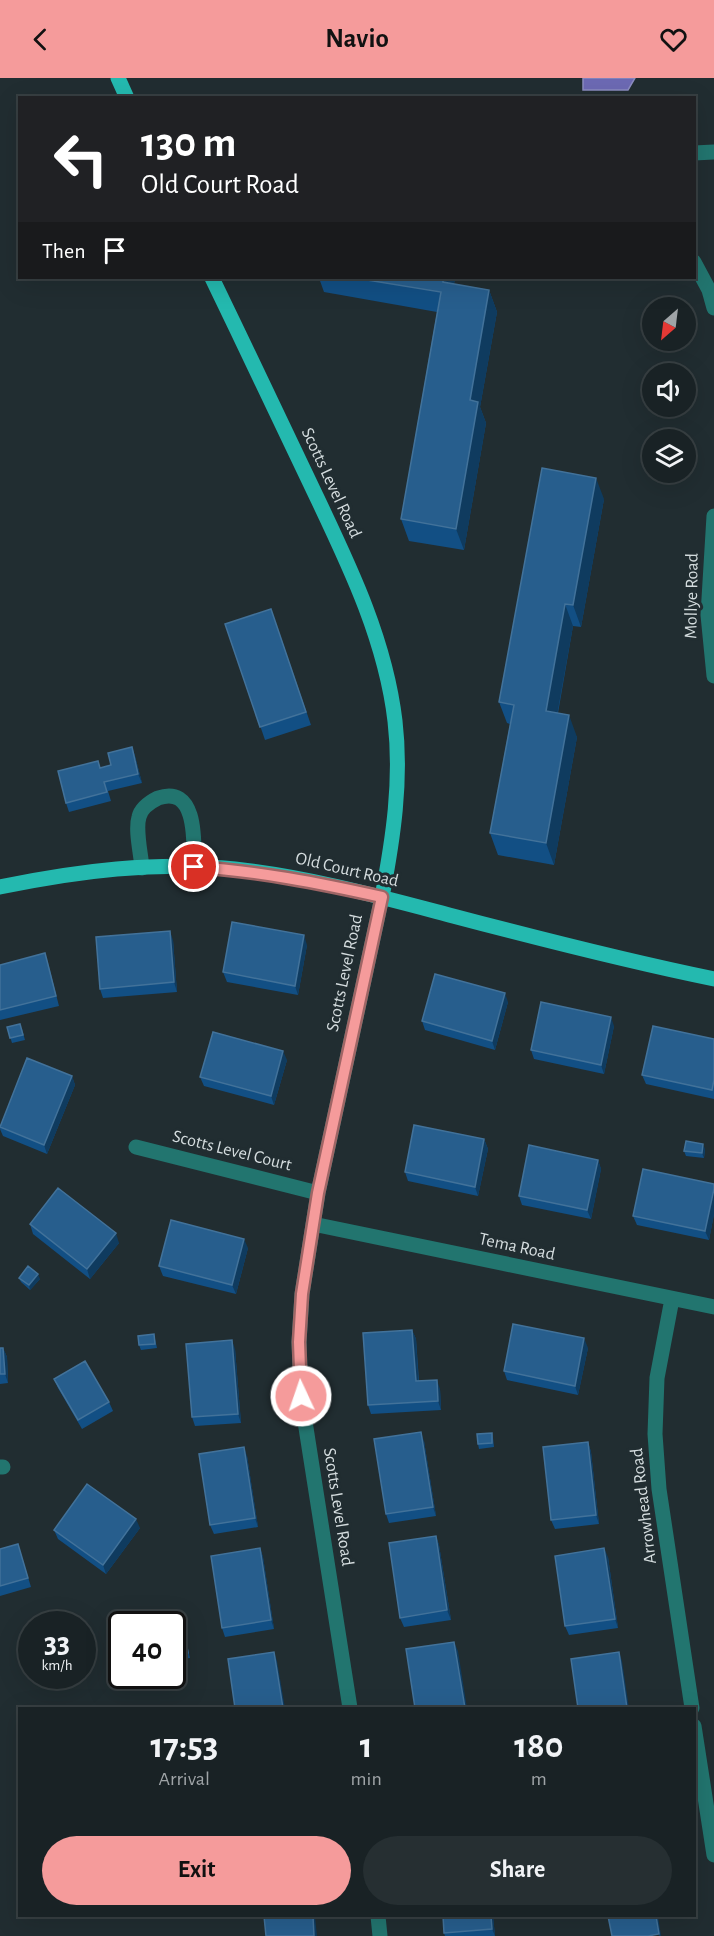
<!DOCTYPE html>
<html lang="en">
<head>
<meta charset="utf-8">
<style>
	:root { --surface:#192225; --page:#262f32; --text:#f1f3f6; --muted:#9fa4a7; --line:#373f42; --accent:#f59b9b }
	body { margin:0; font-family:"Alegreya Sans",sans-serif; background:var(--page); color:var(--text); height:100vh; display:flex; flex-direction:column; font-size:22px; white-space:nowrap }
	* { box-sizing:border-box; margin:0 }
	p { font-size:20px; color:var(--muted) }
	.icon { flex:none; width:33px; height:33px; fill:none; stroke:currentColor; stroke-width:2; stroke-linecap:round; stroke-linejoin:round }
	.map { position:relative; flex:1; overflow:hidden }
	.panel { position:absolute; left:18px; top:1629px; width:678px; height:210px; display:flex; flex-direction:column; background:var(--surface); border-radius:0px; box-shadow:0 6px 24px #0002,0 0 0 2px var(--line) }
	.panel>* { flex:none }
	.hud { position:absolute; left:18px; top:18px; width:678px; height:183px; border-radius:0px; box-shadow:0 6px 24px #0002,0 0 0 2px var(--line); background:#202124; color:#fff; overflow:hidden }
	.needle { width:39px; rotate:208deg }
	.fabs { position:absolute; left:642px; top:219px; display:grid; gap:12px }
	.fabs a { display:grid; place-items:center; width:54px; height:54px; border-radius:50%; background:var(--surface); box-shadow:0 6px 24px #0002,0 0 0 2px var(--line); font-size:30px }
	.speed { position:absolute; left:18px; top:1533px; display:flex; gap:12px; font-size:30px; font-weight:700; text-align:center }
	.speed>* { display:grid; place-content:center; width:78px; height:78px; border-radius:50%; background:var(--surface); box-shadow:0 6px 24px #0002,0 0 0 2px var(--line); line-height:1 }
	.speed small { font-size:15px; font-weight:400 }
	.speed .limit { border:3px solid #111; border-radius:9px; background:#fff; color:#111 }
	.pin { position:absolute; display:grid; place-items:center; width:51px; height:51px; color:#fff; margin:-26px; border:3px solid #fff; border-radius:50%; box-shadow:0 2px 6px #0007 }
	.me { position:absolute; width:66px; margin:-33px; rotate:357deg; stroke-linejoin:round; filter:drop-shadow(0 0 4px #0008) }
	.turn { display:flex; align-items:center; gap:21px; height:126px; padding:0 24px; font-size:27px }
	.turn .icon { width:78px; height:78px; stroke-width:2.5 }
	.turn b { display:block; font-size:42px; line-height:51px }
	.then { display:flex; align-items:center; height:57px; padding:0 24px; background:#0003; gap:12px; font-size:22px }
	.eta { display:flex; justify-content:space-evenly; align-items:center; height:102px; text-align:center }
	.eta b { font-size:36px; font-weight:600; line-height:42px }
	.action { display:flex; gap:12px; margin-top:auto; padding:12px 24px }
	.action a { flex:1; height:69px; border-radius:36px; background:var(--accent); color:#111; font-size:24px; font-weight:600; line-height:69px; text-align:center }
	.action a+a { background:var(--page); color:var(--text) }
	header { display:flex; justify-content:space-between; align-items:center; height:78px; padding:0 24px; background:var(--accent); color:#111; font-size:27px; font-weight:600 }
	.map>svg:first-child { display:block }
	.water { fill:#6c69b3; stroke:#8b8cc0; stroke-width:1.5 }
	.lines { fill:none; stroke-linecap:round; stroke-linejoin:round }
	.minor { stroke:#22756f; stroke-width:15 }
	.major { stroke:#24b9af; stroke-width:15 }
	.wall { fill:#124f84 }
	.shaded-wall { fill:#0f3b5f }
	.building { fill:#275e8d; stroke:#42729a; stroke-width:1.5 }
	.route-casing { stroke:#9f6565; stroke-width:15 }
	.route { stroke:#f59b9b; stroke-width:10 }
	.labels { text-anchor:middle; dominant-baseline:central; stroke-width:6; stroke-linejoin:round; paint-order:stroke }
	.street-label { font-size:18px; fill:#d4dcde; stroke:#212d31 }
</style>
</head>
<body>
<header><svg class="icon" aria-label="back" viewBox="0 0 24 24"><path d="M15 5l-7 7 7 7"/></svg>Navio<svg class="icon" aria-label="heart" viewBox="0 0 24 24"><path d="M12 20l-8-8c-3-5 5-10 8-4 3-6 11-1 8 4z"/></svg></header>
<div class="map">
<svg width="714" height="1858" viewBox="0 0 714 1858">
	<rect width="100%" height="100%" fill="#212d31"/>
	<path class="water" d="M583 0H635L628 12H583Z"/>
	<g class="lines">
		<path class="minor" d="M694 75 714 74
			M694 184 709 212 714 230
			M714 438 708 537 714 598
			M142 790C141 776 135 752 139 739 141 730 150 724 158 720 198 706 194 766 194 789
			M136 1069 318 1115
			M313 1146 714 1229
			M672 1221 657 1300 655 1356 659 1411 692 1630
			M0 1389H3
			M350 1630 301 1318 299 1264 302 1216 318 1115 382 819
			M694 1648 714 1777
			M378 1838 380 1858"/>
		<path class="major" d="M118 0 127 20
			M212 200C245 268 277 336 310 405 346 481 385 558 395 643 402 703 393 761 382 819
			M0 809C77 793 156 783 235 791 309 799 381 819 453 838 540 861 626 883 714 901"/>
	</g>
	<path class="wall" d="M319 200H455L454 206 489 212 497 234 480 329 486 345 464 472 409 463 401 441 437 234 324 214Z
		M604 421 581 549 573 548 558 635 577 659 554 787 498 777 490 755 510 646 507 645 499 624Z
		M271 531 311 647 265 662 225 546Z
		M132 669 135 678 142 705 108 713 111 723 69 734 66 725 101 690 111 687Z
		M173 862 177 914 103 920 100 911Z
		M307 867 298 917 227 904 223 894Z
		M45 875 48 885 59 928 0 942V887Z
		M508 924 495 972 425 952 422 943Z
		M614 948 604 996 534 981 531 972Z
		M7 949 22 951 25 962 12 965Z
		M714 961V1021L646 1006 642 997Z
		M287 982 274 1027 204 1008 200 999Z
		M72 998 75 1007 47 1076 3 1058 0 1051V1047Z
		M484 1061 488 1071 478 1118 408 1103 405 1094Z
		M705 1071 704 1080 686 1078 684 1073Z
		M598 1082 601 1091 591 1141 522 1127 519 1118Z
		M714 1106V1136L709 1162 637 1147 633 1138Z
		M30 1146 119 1165 90 1201 33 1156Z
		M248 1170 236 1216 163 1198 159 1188Z
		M19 1200 40 1201 30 1212 21 1204Z
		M412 1252 416 1261 419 1303 440 1311 441 1332 371 1336 368 1327Z
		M155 1261 157 1270 141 1272 139 1267Z
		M0 1270H3L7 1279 8 1305 0 1306Z
		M588 1270 578 1317 507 1302 504 1293Z
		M235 1271 241 1345 195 1348 192 1339Z
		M54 1301 109 1324 113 1333 82 1351 58 1310Z
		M492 1355 493 1360 494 1369 479 1371 478 1366Z
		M424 1363 436 1438 389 1445 386 1436Z
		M588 1364 591 1374 599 1446 555 1451 551 1442Z
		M247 1378 258 1449 214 1456 210 1447Z
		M140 1450 106 1496 58 1461 54 1452Z
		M436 1458 439 1467 451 1542 404 1549 400 1540Z
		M18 1466 31 1509 0 1518V1471Z
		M260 1470 263 1479 274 1551 225 1559 222 1550Z
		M608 1479 618 1550 569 1557 565 1548Z
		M186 1562 190 1580 179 1581 177 1577Z
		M493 1838 495 1858H445L444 1855Z"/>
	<path class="shaded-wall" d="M443 200H455L451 225 443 204Z
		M489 212 497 234 480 329 486 345 464 472 456 451 470 322Z
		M596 400 604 421 581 549 573 527Z
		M565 526 573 548 554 654 546 633Z
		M569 637 577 659 554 787 546 765Z
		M132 669 135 678 142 705 138 696Z
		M170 853 173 862 177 914 174 904Z
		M304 857 307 867 298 917 295 908Z
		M505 915 508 924 495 972 492 963Z
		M611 939 614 948 604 996 601 987Z
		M283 973 287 982 274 1027 271 1018Z
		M72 998 75 1007 47 1076 44 1067Z
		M484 1061 488 1071 478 1118 475 1109Z
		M703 1066 705 1071 704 1080 702 1075Z
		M598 1082 601 1091 591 1141 587 1132Z
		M714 1111V1136L709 1162 705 1153Z
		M116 1155 119 1165 90 1201 87 1191Z
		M244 1161 248 1170 236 1216 232 1207Z
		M38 1196 40 1201 30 1212 29 1207Z
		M412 1252 416 1261 419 1313 416 1303Z
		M584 1260 588 1270 578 1317 575 1308Z
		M232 1262 235 1271 241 1345 238 1336Z
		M3 1270 7 1279 8 1305 5 1296Z
		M437 1302 440 1311 441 1332 438 1323Z
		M421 1354 424 1363 436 1438 433 1429Z
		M588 1364 591 1374 599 1446 596 1437Z
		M244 1369 247 1378 258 1449 255 1440Z
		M136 1441 140 1450 106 1496 103 1487Z
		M436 1458 439 1467 451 1542 447 1532Z
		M260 1470 263 1479 274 1551 271 1542Z
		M604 1470 608 1479 618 1550 615 1541Z
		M454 1564 458 1573 467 1630H465Z
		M274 1574 277 1583 285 1630H283Z
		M619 1574 622 1583 629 1630H627Z
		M313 1838H315L317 1858H314Z
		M491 1838H493L495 1858 492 1851Z
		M656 1838H658L661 1858H659V1856Z"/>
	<path class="building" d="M355 200H443V204L489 212 470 322 478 324 456 451 401 441 441 214Z
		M542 390 596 400 573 527 565 526 546 633 569 637 546 765 490 755 514 627 499 624Z
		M271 531 306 634 260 649 225 546Z
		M132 669 138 696 104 704 107 714 66 725 58 693 98 683 100 690 111 687 108 675Z
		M232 844 304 857 295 908 223 894Z
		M170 853 174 904 100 911 96 859Z
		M45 875 56 918 0 932V887Z
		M435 896 505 915 492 963 422 943Z
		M541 924 611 939 601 987 531 972Z
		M20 946 23 957 10 960 7 949Z
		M653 948 714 961V1002L712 1012 642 997Z
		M213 954 283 973 271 1018 200 999Z
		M27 980 72 998 44 1067 0 1049Z
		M414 1047 484 1061 475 1109 405 1094Z
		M686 1063 703 1066 702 1075 684 1073Z
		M529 1067 598 1082 587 1132 519 1118Z
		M643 1091 714 1106V1111L705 1153 633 1138Z
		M58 1110 116 1155 87 1191 30 1146Z
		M171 1142 244 1161 232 1207 159 1188Z
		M28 1188 38 1196 29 1207 19 1200Z
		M513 1246 584 1260 575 1308 504 1293Z
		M412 1252 416 1303 437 1302 438 1323 368 1327 363 1255Z
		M154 1256 155 1266 139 1267 138 1258Z
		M232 1262 238 1336 192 1339 186 1266Z
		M0 1270H3L5 1296H0Z
		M85 1283 109 1324 78 1342 54 1301Z
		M421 1354 433 1429 386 1436 374 1361Z
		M492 1355V1365L478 1366 477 1356Z
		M588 1364 596 1437 551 1442 543 1369Z
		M244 1369 255 1440 210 1447 199 1376Z
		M87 1406 136 1441 103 1487 54 1452Z
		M436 1458 447 1532 400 1540 389 1465Z
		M18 1466 28 1500 0 1508V1471Z
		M260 1470 271 1542 222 1550 211 1478Z
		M604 1470 615 1541 565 1548 555 1478Z
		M186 1562 188 1575 177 1577 175 1564Z
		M454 1564 465 1630H415L406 1571Z
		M274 1574 283 1630H235L228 1581Z
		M619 1574 627 1630H578L571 1581Z
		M264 1838H313L314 1858H266Z
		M443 1838H491L492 1851 444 1855Z
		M608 1838H656L659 1856 648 1858H612Z"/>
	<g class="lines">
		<defs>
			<path id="route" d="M194 789C258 793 319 805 382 819L318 1115 302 1216 299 1264 301 1318"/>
		</defs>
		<use href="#route" class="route-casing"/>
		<use href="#route" class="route"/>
	</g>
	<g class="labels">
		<g class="street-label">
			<text transform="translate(331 405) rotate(65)">Scotts Level Road</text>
			<text transform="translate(692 518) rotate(-89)">Mollye Road</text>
			<text transform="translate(347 792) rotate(13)">Old Court Road</text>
			<text transform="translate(345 895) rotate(-78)">Scotts Level Road</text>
			<text transform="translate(232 1073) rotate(14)">Scotts Level Court</text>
			<text transform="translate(517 1169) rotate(12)">Tema Road</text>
			<text transform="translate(644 1428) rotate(-97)">Arrowhead Road</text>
			<text transform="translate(338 1429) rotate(81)">Scotts Level Road</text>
		</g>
	</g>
</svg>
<div class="fabs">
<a><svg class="needle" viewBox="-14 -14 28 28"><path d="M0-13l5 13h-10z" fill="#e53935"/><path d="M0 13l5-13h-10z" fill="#9fa4a7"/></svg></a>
<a><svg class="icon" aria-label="sound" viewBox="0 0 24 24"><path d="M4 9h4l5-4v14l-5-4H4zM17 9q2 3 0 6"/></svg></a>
<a><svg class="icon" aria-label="layers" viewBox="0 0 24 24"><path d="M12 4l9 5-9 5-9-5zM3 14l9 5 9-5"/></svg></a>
</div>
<div class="speed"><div>33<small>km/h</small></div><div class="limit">40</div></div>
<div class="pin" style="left:194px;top:789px;background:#d93025"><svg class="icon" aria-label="arrive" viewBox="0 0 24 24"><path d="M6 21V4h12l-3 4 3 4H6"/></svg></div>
<svg class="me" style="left:301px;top:1318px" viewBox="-20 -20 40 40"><circle r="17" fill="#f59b9b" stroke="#fff" stroke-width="3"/><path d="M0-11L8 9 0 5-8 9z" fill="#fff"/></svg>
<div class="hud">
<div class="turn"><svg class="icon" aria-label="left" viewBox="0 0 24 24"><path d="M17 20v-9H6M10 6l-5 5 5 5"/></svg><div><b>130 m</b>Old Court Road</div></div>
<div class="then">Then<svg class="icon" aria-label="arrive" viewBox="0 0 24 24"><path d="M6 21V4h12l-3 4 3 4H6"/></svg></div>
</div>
<section class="panel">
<div class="eta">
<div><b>17:53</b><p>Arrival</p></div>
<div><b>1</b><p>min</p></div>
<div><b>180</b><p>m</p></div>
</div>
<div class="action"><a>Exit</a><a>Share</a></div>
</section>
</div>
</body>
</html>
